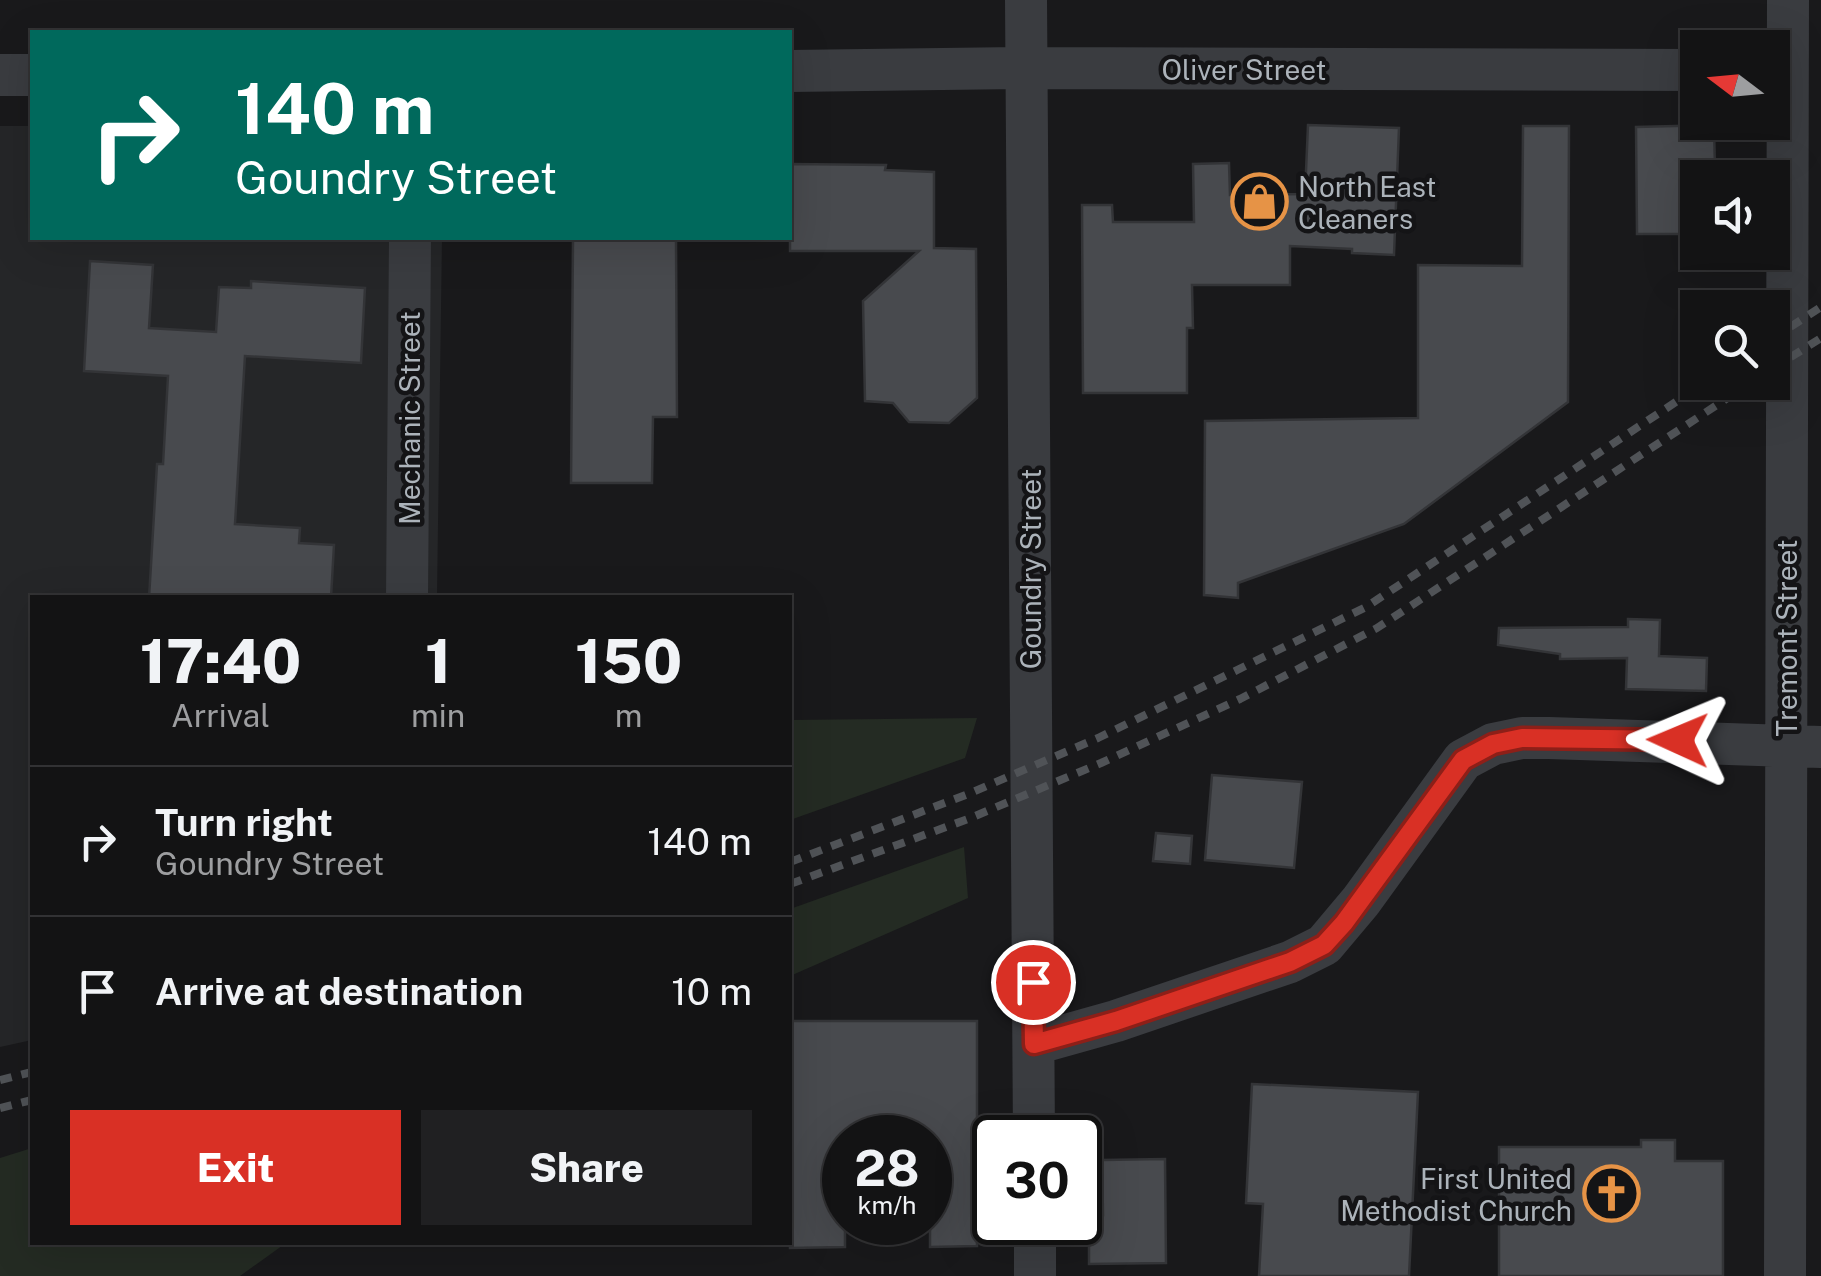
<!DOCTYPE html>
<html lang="en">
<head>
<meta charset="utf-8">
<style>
	:root { --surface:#131314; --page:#202022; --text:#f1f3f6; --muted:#9d9ea0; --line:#323234; --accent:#d93025 }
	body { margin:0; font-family:"Public Sans",sans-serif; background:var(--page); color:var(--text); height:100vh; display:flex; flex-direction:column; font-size:38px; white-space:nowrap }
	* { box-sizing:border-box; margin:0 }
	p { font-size:32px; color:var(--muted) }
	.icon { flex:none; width:55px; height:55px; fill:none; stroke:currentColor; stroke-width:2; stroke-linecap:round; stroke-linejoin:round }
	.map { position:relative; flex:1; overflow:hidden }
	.side { position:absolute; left:30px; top:595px; width:762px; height:650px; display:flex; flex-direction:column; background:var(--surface); border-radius:0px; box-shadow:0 10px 40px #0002,0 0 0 2px var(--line) }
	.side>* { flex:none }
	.guide { position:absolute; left:30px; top:30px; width:762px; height:210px; border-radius:0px; box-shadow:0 10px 40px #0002,0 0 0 2px var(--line); background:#00695c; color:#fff; overflow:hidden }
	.needle { width:65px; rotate:286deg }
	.fabs { position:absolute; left:1680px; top:30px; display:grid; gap:20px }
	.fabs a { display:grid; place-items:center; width:110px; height:110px; border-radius:0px; background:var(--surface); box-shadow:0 10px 40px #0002,0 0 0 2px var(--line); font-size:50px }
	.speed { position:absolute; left:822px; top:1115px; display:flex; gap:20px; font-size:50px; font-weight:700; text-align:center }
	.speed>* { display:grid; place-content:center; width:130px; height:130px; border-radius:50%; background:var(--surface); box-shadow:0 10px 40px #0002,0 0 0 2px var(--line); line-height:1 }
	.speed small { font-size:25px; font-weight:400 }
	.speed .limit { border:5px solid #111; border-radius:15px; background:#fff; color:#111 }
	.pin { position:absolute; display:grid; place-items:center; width:85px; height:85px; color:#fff; margin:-42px; border:5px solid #fff; border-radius:50%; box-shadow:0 2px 10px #0007 }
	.me { position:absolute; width:110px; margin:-55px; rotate:271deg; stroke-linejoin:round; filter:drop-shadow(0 0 8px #0008) }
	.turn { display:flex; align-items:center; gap:35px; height:210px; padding:0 40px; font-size:45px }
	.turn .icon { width:130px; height:130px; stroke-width:2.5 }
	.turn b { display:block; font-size:70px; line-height:85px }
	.eta { display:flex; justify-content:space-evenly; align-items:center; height:170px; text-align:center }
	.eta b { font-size:60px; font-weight:800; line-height:70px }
	.button { display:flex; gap:20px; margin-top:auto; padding:20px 40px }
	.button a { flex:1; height:115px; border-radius:0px; background:var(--accent); color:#fff; font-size:40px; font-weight:800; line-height:115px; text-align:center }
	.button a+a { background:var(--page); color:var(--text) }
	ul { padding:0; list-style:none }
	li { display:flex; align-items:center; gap:30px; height:150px; padding:0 40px; border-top:2px solid var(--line) }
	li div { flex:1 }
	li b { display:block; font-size:38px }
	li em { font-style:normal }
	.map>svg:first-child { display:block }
	.built { fill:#252628 }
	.green { fill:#242b23 }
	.building { fill:#484a4e; stroke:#333437; stroke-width:2.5 }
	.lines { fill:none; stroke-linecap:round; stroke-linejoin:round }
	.minor { stroke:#3a3c40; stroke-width:42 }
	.rail { stroke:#505357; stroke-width:8; stroke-dasharray:12 10; stroke-linecap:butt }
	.route-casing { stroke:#8d1f18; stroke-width:25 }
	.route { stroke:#d93025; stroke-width:18 }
	.labels { text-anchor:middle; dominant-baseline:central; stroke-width:9; stroke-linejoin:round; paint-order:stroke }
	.street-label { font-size:28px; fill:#acb3ba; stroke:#141416 }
	.poi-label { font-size:28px; fill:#acb3ba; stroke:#141416; text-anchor:start }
</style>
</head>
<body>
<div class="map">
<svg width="1821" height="1276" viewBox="0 0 1821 1276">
	<rect width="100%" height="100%" fill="#19191b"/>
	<path class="built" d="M0 126H32V238H442L437 597 32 598V1040L0 1047Z"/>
	<path class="green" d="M977 718 965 758 790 820V720Z
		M964 847 968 898 790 976V909Z
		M32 1148V1242L286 1243 240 1276H0V1158Z"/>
	<path class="building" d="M1308 125 1399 128 1394 255 1352 253V249L1290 246V285H1192L1193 328H1187V393H1083L1082 205H1112L1113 222H1194L1193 164 1229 163 1230 195 1305 194Z
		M1714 125 1715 170 1698 171V234H1637L1636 127Z
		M1523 126H1569L1568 402 1404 524 1238 583V598L1204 595 1205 421 1418 418V265L1522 266Z
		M790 164 886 165 885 170 934 172V248L976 249 977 398 949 423 909 422 893 403 865 401 863 301 919 251H790Z
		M573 238H676L677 417H653L652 483H571Z
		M90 261 153 265 149 328 216 332 219 287 251 288V281L365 288 361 363 245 356 235 524 300 528 299 543 334 545 331 598H149L157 464H163L168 376 84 371Z
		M1628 619 1660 620 1659 656 1707 658 1706 691 1626 689 1627 658 1560 659V654L1498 645 1499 628 1628 627Z
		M1212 775 1302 782 1294 868 1205 860Z
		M1156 833 1192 836 1190 864 1153 861Z
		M790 1021H977V1246L930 1247V1138H845V1247L790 1248Z
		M1252 1084 1418 1092 1409 1276H1259L1263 1204 1246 1203Z
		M1641 1140H1675V1161H1723V1276H1499V1147H1641Z
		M1165 1159 1166 1263 1089 1264V1215H1103L1102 1160Z"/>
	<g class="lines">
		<path class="minor" d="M1026 0 1034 1138
			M790 71 1027 68 1698 70
			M0 75H32
			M407 598 410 238
			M1034 1044 1116 1021 1290 962 1324 945 1361 901 1463 760 1493 744 1522 738H1549L1821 747
			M1035 1222V1276
			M1785 1276 1788 0"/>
		<path class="rail" d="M1772 339 1821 307
			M1772 369 1821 338
			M790 862 968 794 1098 738 1366 607 1706 382
			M790 884 968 819 1101 763 1240 699 1377 628 1752 382
			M0 1080 32 1072
			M0 1108 32 1100"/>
	</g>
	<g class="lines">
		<defs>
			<path id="route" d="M1033 982 1034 1044 1116 1021 1290 962 1324 945 1344 923 1463 760 1493 744 1522 738 1678 740"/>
		</defs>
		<use href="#route" class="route-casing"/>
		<use href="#route" class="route"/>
	</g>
	<defs>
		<symbol id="shop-ring" viewBox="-11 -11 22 22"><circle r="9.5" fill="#141416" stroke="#e69346" stroke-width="1.5"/><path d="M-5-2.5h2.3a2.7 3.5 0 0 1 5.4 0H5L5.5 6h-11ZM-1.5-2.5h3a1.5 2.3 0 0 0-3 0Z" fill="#e69346"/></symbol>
		<symbol id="church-ring" viewBox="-11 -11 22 22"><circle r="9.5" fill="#141416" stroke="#e69346" stroke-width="1.5"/><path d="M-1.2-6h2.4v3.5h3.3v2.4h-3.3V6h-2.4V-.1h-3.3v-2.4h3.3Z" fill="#e69346"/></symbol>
	</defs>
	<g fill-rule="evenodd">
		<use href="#shop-ring" x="1228" y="170" width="63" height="63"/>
		<use href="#church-ring" x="1580" y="1162" width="63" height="63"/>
	</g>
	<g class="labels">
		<g class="street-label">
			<text x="1244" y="69">Oliver Street</text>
			<text transform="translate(409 418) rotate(-90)">Mechanic Street</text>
			<text transform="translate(1030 569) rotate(-90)">Goundry Street</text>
			<text transform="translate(1786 638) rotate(-90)">Tremont Street</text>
		</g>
		<g class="poi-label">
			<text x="1298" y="186">North East<tspan x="1298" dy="32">Cleaners</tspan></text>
			<text x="1572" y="1178" text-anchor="end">First United<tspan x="1572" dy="32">Methodist Church</tspan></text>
		</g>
	</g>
</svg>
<div class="fabs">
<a><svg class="needle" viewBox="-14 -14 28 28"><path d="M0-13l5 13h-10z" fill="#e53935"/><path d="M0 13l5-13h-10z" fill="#9d9ea0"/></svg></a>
<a><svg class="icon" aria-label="sound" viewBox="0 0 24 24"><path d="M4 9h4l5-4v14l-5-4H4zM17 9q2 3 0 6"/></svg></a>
<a><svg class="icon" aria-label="search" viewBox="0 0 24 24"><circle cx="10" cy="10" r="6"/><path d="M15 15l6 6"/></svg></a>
</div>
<div class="speed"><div>28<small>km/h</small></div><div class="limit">30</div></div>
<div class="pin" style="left:1033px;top:982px;background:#d93025"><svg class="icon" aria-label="arrive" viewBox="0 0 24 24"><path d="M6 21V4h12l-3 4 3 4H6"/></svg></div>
<svg class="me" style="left:1678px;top:740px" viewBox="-20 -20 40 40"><path d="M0-17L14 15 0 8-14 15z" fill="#d93025" stroke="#fff" stroke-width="4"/></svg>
<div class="guide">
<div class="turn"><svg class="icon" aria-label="right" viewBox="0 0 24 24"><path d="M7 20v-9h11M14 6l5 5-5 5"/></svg><div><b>140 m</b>Goundry Street</div></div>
</div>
<section class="side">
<div class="eta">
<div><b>17:40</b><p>Arrival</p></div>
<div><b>1</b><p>min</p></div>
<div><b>150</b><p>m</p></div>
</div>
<ul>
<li><svg class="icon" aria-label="right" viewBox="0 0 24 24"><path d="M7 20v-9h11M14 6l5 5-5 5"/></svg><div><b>Turn right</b><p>Goundry Street</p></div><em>140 m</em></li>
<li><svg class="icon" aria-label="arrive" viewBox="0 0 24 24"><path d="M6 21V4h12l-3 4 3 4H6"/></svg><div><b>Arrive at destination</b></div><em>10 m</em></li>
</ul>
<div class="button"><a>Exit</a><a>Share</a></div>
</section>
</div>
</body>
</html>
